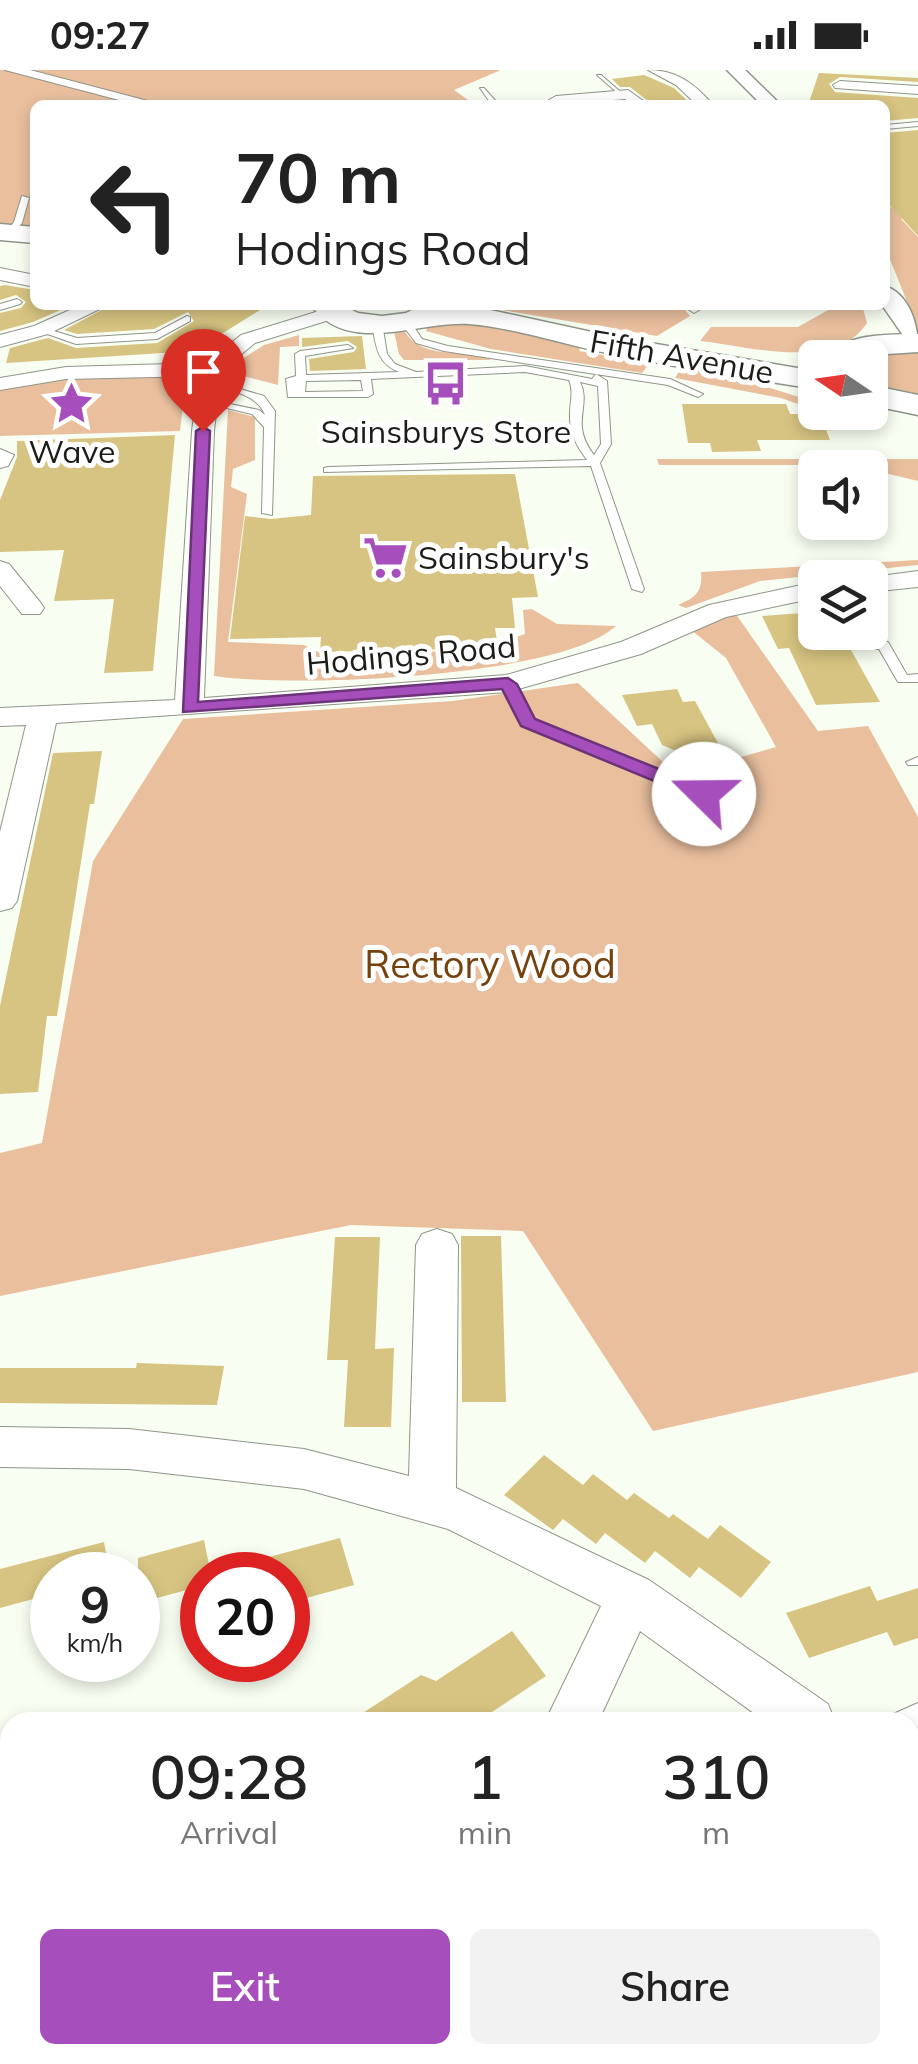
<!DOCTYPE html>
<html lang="en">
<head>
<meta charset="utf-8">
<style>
	:root { --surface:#fff; --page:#f2f2f2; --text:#222; --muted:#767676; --accent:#a64ebb }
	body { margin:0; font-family:Mulish,sans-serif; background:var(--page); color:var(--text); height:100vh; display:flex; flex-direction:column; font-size:38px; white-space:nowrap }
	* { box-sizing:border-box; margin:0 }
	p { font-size:32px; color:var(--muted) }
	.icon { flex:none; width:55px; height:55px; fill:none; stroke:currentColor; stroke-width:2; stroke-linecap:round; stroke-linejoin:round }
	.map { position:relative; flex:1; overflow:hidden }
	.sheet { position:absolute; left:0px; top:1642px; width:920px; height:352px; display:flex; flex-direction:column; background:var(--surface); border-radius:30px 30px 0 0; box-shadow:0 5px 15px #0003 }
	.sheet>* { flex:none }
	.hud { position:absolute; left:30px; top:30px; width:860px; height:210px; border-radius:15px; box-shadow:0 5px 15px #0003; background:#fff; color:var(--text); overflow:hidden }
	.needle { width:65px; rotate:283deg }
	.buttons { position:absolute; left:798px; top:270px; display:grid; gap:20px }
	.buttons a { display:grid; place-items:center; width:90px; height:90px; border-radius:15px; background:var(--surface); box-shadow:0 5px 15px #0003; font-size:50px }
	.speed { position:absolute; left:30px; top:1482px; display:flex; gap:20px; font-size:50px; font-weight:700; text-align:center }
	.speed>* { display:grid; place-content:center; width:130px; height:130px; border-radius:50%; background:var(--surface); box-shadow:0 5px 15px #0003; line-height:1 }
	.speed small { font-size:25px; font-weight:400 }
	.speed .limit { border:15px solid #d22; background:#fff; color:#111 }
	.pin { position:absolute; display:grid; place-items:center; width:85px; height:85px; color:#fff; margin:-102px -42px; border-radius:50% 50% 50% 0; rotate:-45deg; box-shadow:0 0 10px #0007 }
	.pin .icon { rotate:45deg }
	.me { position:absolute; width:110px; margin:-55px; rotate:292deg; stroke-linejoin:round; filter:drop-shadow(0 0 8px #0008) }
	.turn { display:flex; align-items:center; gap:35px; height:210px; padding:0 40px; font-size:45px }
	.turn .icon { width:130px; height:130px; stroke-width:2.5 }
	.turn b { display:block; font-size:70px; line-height:85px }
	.eta { display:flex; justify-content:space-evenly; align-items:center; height:170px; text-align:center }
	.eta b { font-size:60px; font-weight:600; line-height:70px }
	.button { display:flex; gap:20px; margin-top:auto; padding:20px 40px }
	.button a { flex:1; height:115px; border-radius:15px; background:var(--accent); color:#fff; font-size:40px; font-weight:600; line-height:115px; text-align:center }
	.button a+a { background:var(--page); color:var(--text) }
	.status { display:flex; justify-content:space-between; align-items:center; height:70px; padding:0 50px; background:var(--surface); direction:ltr }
	.status svg { height:28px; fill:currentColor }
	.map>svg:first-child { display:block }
	.green { fill:#e9bf9e }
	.building { fill:#d7c482 }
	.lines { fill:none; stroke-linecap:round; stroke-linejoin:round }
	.service-casing { stroke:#8f9589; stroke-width:2 }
	.minor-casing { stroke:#8f9589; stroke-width:2 }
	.tertiary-casing { stroke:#8f9589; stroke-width:3 }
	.primary-casing { stroke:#8f9589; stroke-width:3 }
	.service { fill:#fff; fill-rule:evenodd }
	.minor { fill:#fff; fill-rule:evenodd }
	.tertiary { fill:#fff; fill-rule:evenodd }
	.primary { fill:#fff; fill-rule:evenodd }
	.route { fill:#a64ebb; stroke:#6c337a; stroke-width:2.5 }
	.labels { text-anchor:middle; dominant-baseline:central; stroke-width:10; stroke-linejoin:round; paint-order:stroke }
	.far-street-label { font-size:32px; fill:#1b1d19; stroke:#fff }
	.far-poi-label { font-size:32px; fill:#1b1d19; stroke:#fff }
	.park-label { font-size:38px; fill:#75420d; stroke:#fff }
</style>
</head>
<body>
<div class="status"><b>09:27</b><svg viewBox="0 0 49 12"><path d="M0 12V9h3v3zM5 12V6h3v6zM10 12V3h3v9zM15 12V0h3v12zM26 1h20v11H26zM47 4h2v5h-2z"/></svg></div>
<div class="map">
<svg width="918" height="1994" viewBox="0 0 918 1994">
	<rect width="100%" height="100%" fill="#f8fef1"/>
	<path class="green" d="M0 0H501L454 20 475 35H35V157L0 155Z
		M885 137 918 138 901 149 918 167V259L885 177Z
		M473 235H681L690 246 657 266Z
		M837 235H862L867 253C835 302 748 276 700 271L711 257H798Z
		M470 254 569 270 582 274 579 281 650 293 642 303 491 279 426 261 428 255Z
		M402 256C418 292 459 277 491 290H404L399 284 393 257Z
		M299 265V276L280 277 278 315 239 305V291L264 275Z
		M918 280V327L870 313 868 288Z
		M682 297 722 303 815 332V340L781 328 675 308Z
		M187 302 180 361 0 366V316L50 307Z
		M228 340 255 347V390L233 399 231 417 247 424 228 572 304 575 322 584 498 580 507 570 525 564 523 540 532 539 557 554 616 556C560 608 291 618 214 606Z
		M657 389H918V411L851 395H659Z
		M918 490V495L760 511 686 538 678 535C695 528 703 522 701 502Z
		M733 540 818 661 868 656 918 747V1302L653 1361 523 1161 351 1155 0 1226V1083L42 1073 93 791 183 649 453 631 578 613 664 693 741 687 776 677 726 588 691 560Z"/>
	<path class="building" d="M819 3 918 8V12L840 7 829 14 835 22 918 28V48L885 51V35H808Z
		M644 5 674 18 692 35H653L630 17H620L612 9Z
		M918 60V166L885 130V63Z
		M5 215 35 220V235H72L33 252 0 261V243L21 238 26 232 16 225 0 230V216Z
		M111 235H268L194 281 6 293 10 278 48 268 76 278 157 273 194 251 188 242 154 259 77 264 64 260Z
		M362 266 366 299 310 301 309 289 354 282 357 277 348 271 302 277V268Z
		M682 334H786L790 344H820L830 370H757L761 381 712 382 710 373H688Z
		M175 365 153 601 104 603 114 529 54 531 64 480 0 482V430L17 387V371Z
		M515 404 538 527 512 528 515 558H495L498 578 320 582 321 567 230 569 245 446 271 449 311 445 313 406Z
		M815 542V562H841L880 632 816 635 789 578 778 579 762 546Z
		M677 619 683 632 695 631 719 675 674 680 662 675 652 654 637 656 622 625Z
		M102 681 94 734H90L57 946H47L38 1022 0 1024V936L53 683Z
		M461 1166H501L506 1332H462Z
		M335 1167H380L375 1279 394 1278 391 1357H344L348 1290H327Z
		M137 1293 224 1296 217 1335 0 1333V1298H136Z
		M544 1385 583 1415 593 1404 627 1430 634 1423 669 1448 673 1444 708 1469 720 1455 771 1492 741 1528 699 1497 690 1508 655 1481 645 1493 605 1463 596 1474 563 1449 553 1460 504 1425Z
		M340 1468 354 1515 288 1533V1505H236L235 1496Z
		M204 1470 211 1505H202V1516L138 1533V1488Z
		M104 1472 110 1505H52V1524L0 1538V1499Z
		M870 1516 877 1531 918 1518V1568L894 1576 887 1562 809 1588 786 1543Z
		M512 1561 546 1606 477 1652H349L421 1605 436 1611Z"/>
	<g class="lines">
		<defs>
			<path id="service" d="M597 5H601L624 25H620Z
				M480 18H484L499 35H492Z
				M918 52V56L885 59V55Z
				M22 126 29 128 22 153 11 165H5L14 152Z
				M17 229 22 232 20 234 0 240V234Z
				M187 246 190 247V251L157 269 76 274 36 260 41 257 77 268 155 263Z
				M414 247 419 250 414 257 422 269 448 276 670 309 703 324 698 327 668 315 444 281 416 273 404 257Z
				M377 250 382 253 387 284 395 294 416 302 525 296 592 309 596 304 607 311 611 374 600 393 644 519 642 522 632 519 591 396 324 402V398L328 397 587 390C576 375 569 363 570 343 570 330 574 323 569 310L525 302 371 309 373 324 368 327H288L286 309 296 306 295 284 300 281 348 275 353 278 305 286 306 305 399 302C376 293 376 275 372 253ZM361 310 363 321 305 322 306 311ZM580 312 598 316 601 374 594 385C569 353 592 336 580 312Z
				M206 309 264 326 275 341 272 445 262 443 264 357 252 344 201 332 206 329 259 340 265 345C257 323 227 320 206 313Z
				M850 562H863L867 572H888L907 605 918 604V612H898L879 579H858Z
				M508 609 515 613 533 649 711 725 704 729 699 728 523 655 501 613Z
				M918 687V695H908L906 692Z
				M571 1985H599L602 1994H574Z"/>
			<path id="minor" d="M5 0H30L163 35H138Z
				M648 0C677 0 695 14 713 35H697L676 15Z
				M840 11 918 16V24L835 18 833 15Z
				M628 20 649 35H633L625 29 553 35 549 30 556 26Z
				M0 198 35 205V217L0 210Z
				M81 235H108L48 264 0 277V265L34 256Z
				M682 235H702L704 237 694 243Z
				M332 237 339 239V247L255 273 221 301 214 361 204 628 506 605 621 572 709 535 815 512V528L726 547 641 584 508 622 56 653 17 831 12 838 0 841V762L26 655 0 656V638L175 630 192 361 199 306 66 309 0 320V308L66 297 206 293 241 265Z
				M0 379 14 385 8 396 0 398Z
				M0 491 9 494 40 532 44 538 40 544H22L0 516Z
				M918 501V517L870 522V508H865Z
				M437 1159 452 1164 458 1175 456 1418 649 1510 828 1634 835 1652H766L640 1561 598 1652H545L601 1536 448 1459 304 1419 129 1399 0 1397V1357L129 1359 304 1379 409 1406 416 1175 422 1164Z
				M918 1633V1686L910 1689V1652H888L891 1645Z
				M910 1744 918 1747V1813L910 1810Z"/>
			<path id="tertiary" d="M727 0H745L781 35H762Z
				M885 216C909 224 918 254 918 276L909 274 882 235H885Z"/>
			<path id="primary" d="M0 154 35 157V173L0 170Z
				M311 235H342L358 243 382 246 406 243 422 235 472 236 615 267 815 301V319C747 308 679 298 611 284 565 275 516 258 469 254 420 250 347 287 311 235Z
				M918 264V282L826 288C846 262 889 265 918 264Z
				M870 315 918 325V345L870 335Z"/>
		</defs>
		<use href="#service" class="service-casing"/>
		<use href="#minor" class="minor-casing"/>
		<use href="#tertiary" class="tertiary-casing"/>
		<use href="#primary" class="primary-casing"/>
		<use href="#service" class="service"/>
		<use href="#minor" class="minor"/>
		<use href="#tertiary" class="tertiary"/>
		<use href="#primary" class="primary"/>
	</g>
	<path class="route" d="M203 357 210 361 198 632 508 608 517 614 535 649 711 720V729H698L521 656 502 619 183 642 196 361Z"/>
	<defs>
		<symbol id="bus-bare" viewBox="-9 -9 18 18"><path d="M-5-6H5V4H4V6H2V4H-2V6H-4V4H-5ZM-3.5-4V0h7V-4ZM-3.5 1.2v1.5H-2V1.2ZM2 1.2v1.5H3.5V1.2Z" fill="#a64ebb" stroke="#fff" stroke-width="2.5" paint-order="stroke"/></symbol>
		<symbol id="sight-bare" viewBox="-9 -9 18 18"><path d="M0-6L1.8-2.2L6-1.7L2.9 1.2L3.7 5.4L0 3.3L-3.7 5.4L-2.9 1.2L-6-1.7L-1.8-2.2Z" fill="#a64ebb" stroke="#fff" stroke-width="2.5" paint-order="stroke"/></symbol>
		<symbol id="supermarket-bare" viewBox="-9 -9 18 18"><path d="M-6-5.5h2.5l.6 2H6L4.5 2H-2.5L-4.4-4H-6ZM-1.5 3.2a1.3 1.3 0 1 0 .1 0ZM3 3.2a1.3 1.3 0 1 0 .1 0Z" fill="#a64ebb" stroke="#fff" stroke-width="2.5" paint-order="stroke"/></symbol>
	</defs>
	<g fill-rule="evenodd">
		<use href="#bus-bare" x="414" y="282" width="63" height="63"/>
		<use href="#sight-bare" x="40" y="302" width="63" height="63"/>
		<use href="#supermarket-bare" x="354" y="456" width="63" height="63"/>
	</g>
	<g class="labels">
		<g class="far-street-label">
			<text transform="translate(682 286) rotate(10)">Fifth Avenue</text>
			<text transform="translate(411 584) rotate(-5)">Hodings Road</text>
		</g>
		<g class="far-poi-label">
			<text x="446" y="361">Sainsburys Store</text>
			<text x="72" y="381">Wave</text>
			<text x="418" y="487" text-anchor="start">Sainsbury's</text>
		</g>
		<g class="park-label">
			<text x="490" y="894">Rectory Wood</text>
		</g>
	</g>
</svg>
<div class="buttons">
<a><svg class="needle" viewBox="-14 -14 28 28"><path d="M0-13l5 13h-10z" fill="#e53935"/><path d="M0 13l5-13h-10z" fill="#767676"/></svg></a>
<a><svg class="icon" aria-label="sound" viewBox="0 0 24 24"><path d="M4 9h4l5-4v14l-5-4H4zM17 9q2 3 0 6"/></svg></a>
<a><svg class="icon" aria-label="layers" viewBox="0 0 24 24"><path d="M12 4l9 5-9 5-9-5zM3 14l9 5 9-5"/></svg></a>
</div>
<div class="speed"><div>9<small>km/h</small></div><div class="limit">20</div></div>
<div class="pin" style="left:203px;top:361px;background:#d93025"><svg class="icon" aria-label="arrive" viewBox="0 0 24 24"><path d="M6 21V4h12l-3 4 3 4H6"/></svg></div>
<svg class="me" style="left:704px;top:724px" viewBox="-20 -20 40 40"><circle r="19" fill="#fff"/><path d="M0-13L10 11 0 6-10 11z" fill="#a64ebb"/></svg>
<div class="hud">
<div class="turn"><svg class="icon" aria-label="left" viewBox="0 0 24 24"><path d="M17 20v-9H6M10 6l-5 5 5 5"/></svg><div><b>70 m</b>Hodings Road</div></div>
</div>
<section class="sheet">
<div class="eta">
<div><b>09:28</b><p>Arrival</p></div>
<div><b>1</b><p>min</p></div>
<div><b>310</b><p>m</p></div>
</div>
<div class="button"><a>Exit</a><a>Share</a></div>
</section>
</div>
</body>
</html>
